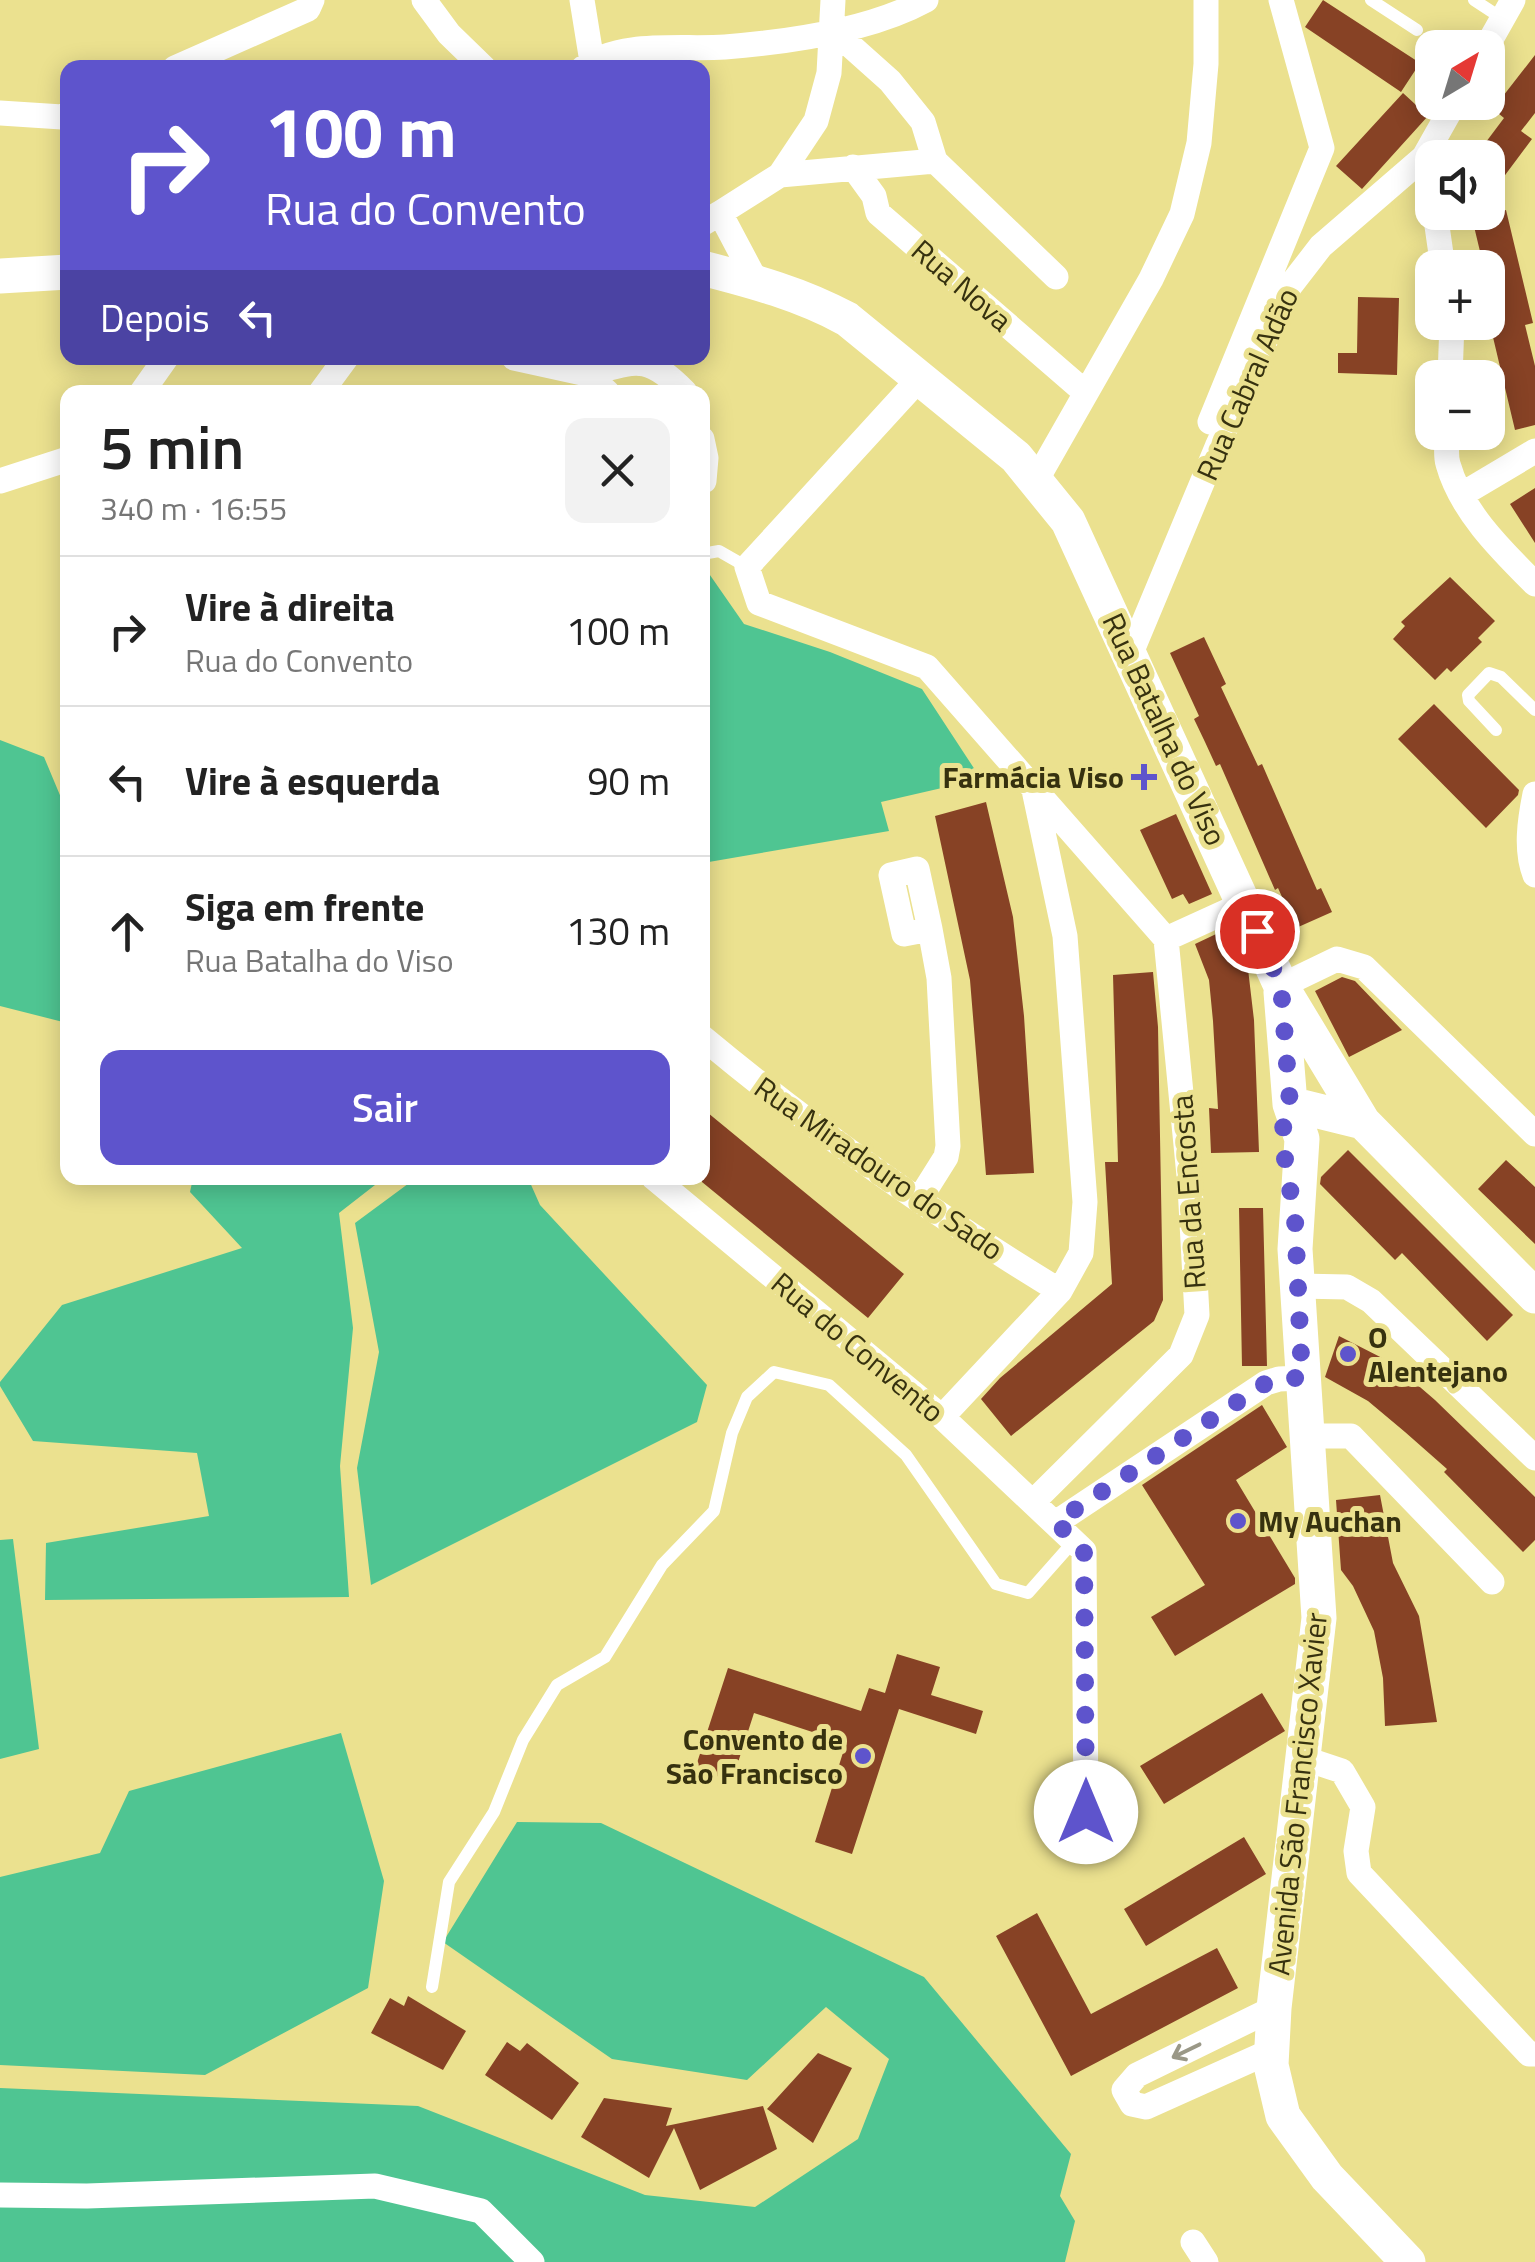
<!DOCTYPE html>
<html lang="pt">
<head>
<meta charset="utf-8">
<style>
	:root { --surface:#fff; --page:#f2f2f2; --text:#222; --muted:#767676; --line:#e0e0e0; --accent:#5e54cc }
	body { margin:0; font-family:"Titillium Web",sans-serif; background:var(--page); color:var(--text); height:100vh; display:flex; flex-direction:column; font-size:38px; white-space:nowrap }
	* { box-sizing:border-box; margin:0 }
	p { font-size:32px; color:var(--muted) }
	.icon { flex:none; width:55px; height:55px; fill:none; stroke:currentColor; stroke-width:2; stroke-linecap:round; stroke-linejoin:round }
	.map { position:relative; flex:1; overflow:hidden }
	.details { position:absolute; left:60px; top:385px; width:650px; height:800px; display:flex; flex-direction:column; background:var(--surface); border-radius:20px; box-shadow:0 5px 25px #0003 }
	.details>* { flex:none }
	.banner { position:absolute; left:60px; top:60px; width:650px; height:305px; border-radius:20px; box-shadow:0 5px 25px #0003; background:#5e54cc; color:#fff; overflow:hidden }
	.needle { width:65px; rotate:38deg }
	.fabs { position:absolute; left:1415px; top:30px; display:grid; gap:20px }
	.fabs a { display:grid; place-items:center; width:90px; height:90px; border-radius:20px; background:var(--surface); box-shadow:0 5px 25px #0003; font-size:50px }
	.pin { position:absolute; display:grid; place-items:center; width:85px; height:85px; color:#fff; margin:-42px; border:5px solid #fff; border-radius:50%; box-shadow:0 2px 10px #0007 }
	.me { position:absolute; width:110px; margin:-55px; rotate:0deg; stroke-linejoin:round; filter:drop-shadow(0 0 8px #0008) }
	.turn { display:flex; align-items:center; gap:35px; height:210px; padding:0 40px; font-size:45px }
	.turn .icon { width:130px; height:130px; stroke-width:2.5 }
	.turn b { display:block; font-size:70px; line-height:85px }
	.then { display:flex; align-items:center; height:95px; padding:0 40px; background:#0003; gap:20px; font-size:38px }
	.round { display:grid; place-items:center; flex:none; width:105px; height:105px; border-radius:20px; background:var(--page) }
	.headline { display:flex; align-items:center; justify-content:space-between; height:170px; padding:0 40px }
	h1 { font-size:60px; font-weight:600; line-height:75px }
	.cta { display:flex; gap:20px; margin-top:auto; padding:20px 40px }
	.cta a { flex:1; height:115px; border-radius:20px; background:var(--accent); color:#fff; font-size:40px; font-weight:600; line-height:115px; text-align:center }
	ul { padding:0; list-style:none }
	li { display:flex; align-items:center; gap:30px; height:150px; padding:0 40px; border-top:2px solid var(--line) }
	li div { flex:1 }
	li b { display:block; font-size:38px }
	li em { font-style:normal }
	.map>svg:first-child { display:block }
	.green { fill:#4fc592 }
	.building { fill:#874225 }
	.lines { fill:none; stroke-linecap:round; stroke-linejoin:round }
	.lane { stroke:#fff; stroke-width:12 }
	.street { stroke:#fff; stroke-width:25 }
	.secondary { stroke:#fff; stroke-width:35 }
	.oneway { stroke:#9a9887 }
	.route { stroke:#5e54cc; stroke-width:18; stroke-dasharray:0 32.4 }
	.poi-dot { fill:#5e54cc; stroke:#ebe18f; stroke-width:4 }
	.labels { text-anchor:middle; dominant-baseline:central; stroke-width:10; stroke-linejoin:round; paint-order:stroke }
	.street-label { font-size:30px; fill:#36310f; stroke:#ebe18f }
	.poi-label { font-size:30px; font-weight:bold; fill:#36310f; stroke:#ebe18f; text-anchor:end }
</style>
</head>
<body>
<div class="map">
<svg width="1535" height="2262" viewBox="0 0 1535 2262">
	<rect width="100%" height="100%" fill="#ebe18f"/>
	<path class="green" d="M703 565 744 624 830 652 922 689 981 779 881 802 889 831 703 863Z
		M0 740 44 757 67 812V1023L0 1006Z
		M193 1178H384L339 1213 353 1328 340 1466 349 1597 45 1600 46 1543 209 1516 197 1453 33 1441 0 1386V1382L62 1305 242 1248 190 1192Z
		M416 1178H528L540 1205 707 1385 697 1422 371 1585 357 1468 379 1352 355 1223Z
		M13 1539 39 1749 0 1759V1540Z
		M341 1733 384 1881 368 1988 205 2075 0 2065V1877L100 1853 129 1791Z
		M517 1822 601 1823 924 1977 1071 2154 1060 2196 1075 2221 1065 2262H0V2088L418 2106 645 2195 755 2207 858 2139 889 2059 826 2007 747 2080 612 2059 443 1942Z"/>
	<path class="building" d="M1323 0 1420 63 1401 92 1305 27Z
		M1535 55V113L1521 131 1532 139 1488 198V158H1474L1504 118 1493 109Z
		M1403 93 1428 116 1362 189 1336 166Z
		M1506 210 1533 323 1525 325 1535 366V425L1515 430 1492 333 1499 331 1488 283V268H1484L1472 218Z
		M1358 297 1399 298 1397 375 1338 373V353H1357Z
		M1535 488V543L1510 504Z
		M1450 577 1495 621 1478 638 1482 642 1451 672 1447 668 1435 680 1393 639 1405 626 1401 622Z
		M1204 637 1226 684 1221 687 1258 766 1262 764 1317 890 1321 888 1332 912 1296 928 1278 888 1275 890 1220 764 1216 766 1205 742 1194 719 1199 716 1170 653Z
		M1434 704 1519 790 1518 795 1486 828 1398 739Z
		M986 802 1013 917 1024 1016 1034 1173 986 1175 970 980 935 816Z
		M1176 814 1212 894 1189 904 1183 894 1172 899 1140 830Z
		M1231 927 1248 969 1254 1020 1259 1152 1211 1153 1209 1108 1218 1109 1213 1021 1209 980 1195 944Z
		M1153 972 1158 1027 1163 1300 1154 1321 1011 1436 981 1399 1000 1378 1112 1284 1105 1162H1118L1113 975Z
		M1342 977 1355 981 1402 1030 1349 1057 1315 991Z
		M702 1108 904 1274 868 1318 702 1182Z
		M1348 1150 1513 1315 1487 1341 1402 1253 1395 1260 1320 1184 1321 1177Z
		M1506 1160 1535 1187V1244L1478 1189Z
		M1239 1208H1263L1267 1366H1242Z
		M1339 1336 1392 1363 1435 1400 1535 1497V1540L1523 1552 1444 1472 1447 1469 1405 1432 1368 1401 1325 1377Z
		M1262 1405 1287 1447 1236 1480 1295 1578V1584L1175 1656 1151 1617 1205 1585 1142 1485Z
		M1380 1495 1393 1563 1419 1616 1437 1722 1385 1726 1383 1678 1374 1631 1353 1586 1341 1570 1336 1500Z
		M897 1654 940 1667 931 1695 983 1711 976 1734 899 1709 852 1854 815 1842 846 1743 754 1713 732 1781 695 1769 728 1668 861 1711 869 1688 885 1693Z
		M1262 1693 1285 1731 1164 1804 1140 1766Z
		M1244 1837 1266 1874 1146 1946 1124 1909Z
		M1037 1913 1091 2014 1217 1948 1238 1988 1071 2076 996 1936Z
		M408 1996 466 2031 443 2070 371 2033 390 1998 404 2006Z
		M507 2042 520 2051 527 2043 579 2083 552 2120 485 2075Z
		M818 2053 852 2068 813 2143 767 2109Z
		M604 2098 672 2108 666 2126 763 2106 777 2149 700 2190 674 2128 649 2178 581 2137Z"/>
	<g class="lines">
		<path class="lane" d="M1371 0 1417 30
			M1474 0 1503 19
			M702 554 719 551 747 567
			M1496 730 1469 701 1468 695 1489 673 1501 677 1535 710
			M432 1987 449 1882 494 1812 523 1740 557 1685 605 1657 662 1565 714 1511 732 1433 747 1397 774 1372 829 1385 906 1455 996 1584 1028 1593 1074 1541"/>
		<path class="street" d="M424 0 449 34 484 68
			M582 0 593 68
			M834 31 890 81 923 122 935 161 1056 277
			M1486 48 1513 0
			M175 68 308 9 312 0
			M583 68C621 40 681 50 725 47 788 42 871 30 926 0
			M0 113 62 117 68 114
			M853 167 874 196 878 213 1086 393
			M780 175 816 121 829 73 833 0
			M1435 212 1443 268
			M720 213 780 175 935 161
			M702 224 720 213 756 281
			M514 358 587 374 607 392
			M587 374C637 361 646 353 685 392
			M1450 378 1452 322
			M919 379 747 567 759 603 927 667 1166 939 1245 903
			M142 392 166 358
			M321 392 346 358
			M1210 422 1322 148 1281 0
			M1448 432C1447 442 1445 454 1448 464 1461 511 1501 550 1535 584
			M702 439 706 458 704 481
			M1037 479 1151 279 1182 214 1199 143 1206 64V0
			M0 481 68 459
			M1461 495 1535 451
			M1131 653 1217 447 1290 286 1321 246 1424 157 1455 102
			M1535 794C1530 819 1525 850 1535 875
			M1281 986 1337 959 1364 967 1535 1134
			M702 1037C815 1131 935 1215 1060 1291
			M654 1178 942 1417 1084 1551 1086 1812
			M919 1200 946 1157 948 1146 939 978 930 929 904 934 891 875 917 869 930 929
			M1299 1286 1347 1287 1371 1301 1535 1458
			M942 1417 1060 1291 1081 1253 1085 1202 1065 936 1034 790
			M1306 1436H1351L1492 1582
			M1034 1501 1181 1355 1197 1315 1190 1186 1166 939
			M1057 1522 1266 1383 1279 1379 1302 1378
			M1303 1758 1342 1771 1363 1807 1356 1851 1359 1873 1529 2054H1535
			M1271 2051 1146 2107 1132 2104 1124 2090 1137 2075 1274 2008
			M0 2195 87 2196 375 2186 481 2211 532 2262
			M1193 2242 1206 2262"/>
		<path class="secondary" d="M702 268C753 281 801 294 847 319L1016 457 1068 521 1281 986 1342 1087 1363 1122 1535 1296
			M0 276 68 272
			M1281 992 1290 1104 1302 1139 1295 1249 1319 1618 1274 2008 1271 2065 1283 2116 1327 2177 1408 2262
			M1290 1104 1363 1122"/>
	</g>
	<defs><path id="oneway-shaft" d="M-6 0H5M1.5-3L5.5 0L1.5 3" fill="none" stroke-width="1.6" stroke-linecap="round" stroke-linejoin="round" transform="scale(2.5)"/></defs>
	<use class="oneway" href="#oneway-shaft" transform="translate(1186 2051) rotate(154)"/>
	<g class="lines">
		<path class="route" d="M1086 1812 1084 1551 1056 1522 1266 1383 1279 1378H1302L1295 1219 1281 1135 1290 1104 1281 986 1257 931"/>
	</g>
	<g class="poi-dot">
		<path d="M1139 762h10v10h10v10h-10v10h-10v-10h-10v-10h10z"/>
		<circle cx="1348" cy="1354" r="10"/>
		<circle cx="1238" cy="1521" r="10"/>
		<circle cx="863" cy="1756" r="10"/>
	</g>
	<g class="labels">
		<g class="street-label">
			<text transform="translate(962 285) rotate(41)">Rua Nova</text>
			<text transform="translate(1247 384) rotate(-66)">Rua Cabral Adão</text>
			<text transform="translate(1165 729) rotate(65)">Rua Batalha do Viso</text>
			<text transform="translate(879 1168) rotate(35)">Rua Miradouro do Sado</text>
			<text transform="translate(1188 1192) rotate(-94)">Rua da Encosta</text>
			<text transform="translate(858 1347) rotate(40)">Rua do Convento</text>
			<text transform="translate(1297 1794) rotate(-84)">Avenida São Francisco Xavier</text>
		</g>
		<g class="poi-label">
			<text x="1124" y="777">Farmácia Viso</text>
			<text x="1368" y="1337" text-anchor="start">O<tspan x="1368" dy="34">Alentejano</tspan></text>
			<text x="1258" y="1521" text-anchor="start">My Auchan</text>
			<text x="843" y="1739">Convento de<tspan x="843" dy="34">São Francisco</tspan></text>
		</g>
	</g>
</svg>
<div class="fabs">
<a><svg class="needle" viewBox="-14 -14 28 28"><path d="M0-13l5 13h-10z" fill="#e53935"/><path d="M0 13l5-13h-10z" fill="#767676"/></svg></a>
<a><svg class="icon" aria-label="sound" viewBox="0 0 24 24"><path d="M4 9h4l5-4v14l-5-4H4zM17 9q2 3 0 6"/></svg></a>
<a>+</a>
<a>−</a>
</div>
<div class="pin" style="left:1257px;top:931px;background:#d93025"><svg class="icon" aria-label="arrive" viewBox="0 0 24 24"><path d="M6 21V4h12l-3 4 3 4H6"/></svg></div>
<svg class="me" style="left:1086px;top:1812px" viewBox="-20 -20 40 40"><circle r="19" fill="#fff"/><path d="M0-13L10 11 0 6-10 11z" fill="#5e54cc"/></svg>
<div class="banner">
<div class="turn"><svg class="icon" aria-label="right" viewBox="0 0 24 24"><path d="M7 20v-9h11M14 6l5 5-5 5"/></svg><div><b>100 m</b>Rua do Convento</div></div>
<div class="then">Depois<svg class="icon" aria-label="left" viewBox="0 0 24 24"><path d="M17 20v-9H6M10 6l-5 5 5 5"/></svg></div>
</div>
<section class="details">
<div class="headline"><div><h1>5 min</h1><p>340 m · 16:55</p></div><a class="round"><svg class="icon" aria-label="close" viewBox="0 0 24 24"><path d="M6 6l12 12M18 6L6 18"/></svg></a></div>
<ul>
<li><svg class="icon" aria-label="right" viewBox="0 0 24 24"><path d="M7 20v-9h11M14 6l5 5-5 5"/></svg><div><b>Vire à direita</b><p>Rua do Convento</p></div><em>100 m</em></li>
<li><svg class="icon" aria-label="left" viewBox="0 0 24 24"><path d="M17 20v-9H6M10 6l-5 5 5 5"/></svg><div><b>Vire à esquerda</b></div><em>90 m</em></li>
<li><svg class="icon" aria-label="ahead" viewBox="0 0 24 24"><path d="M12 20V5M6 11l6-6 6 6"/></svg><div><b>Siga em frente</b><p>Rua Batalha do Viso</p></div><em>130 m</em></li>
</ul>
<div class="cta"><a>Sair</a></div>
</section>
</div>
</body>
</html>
